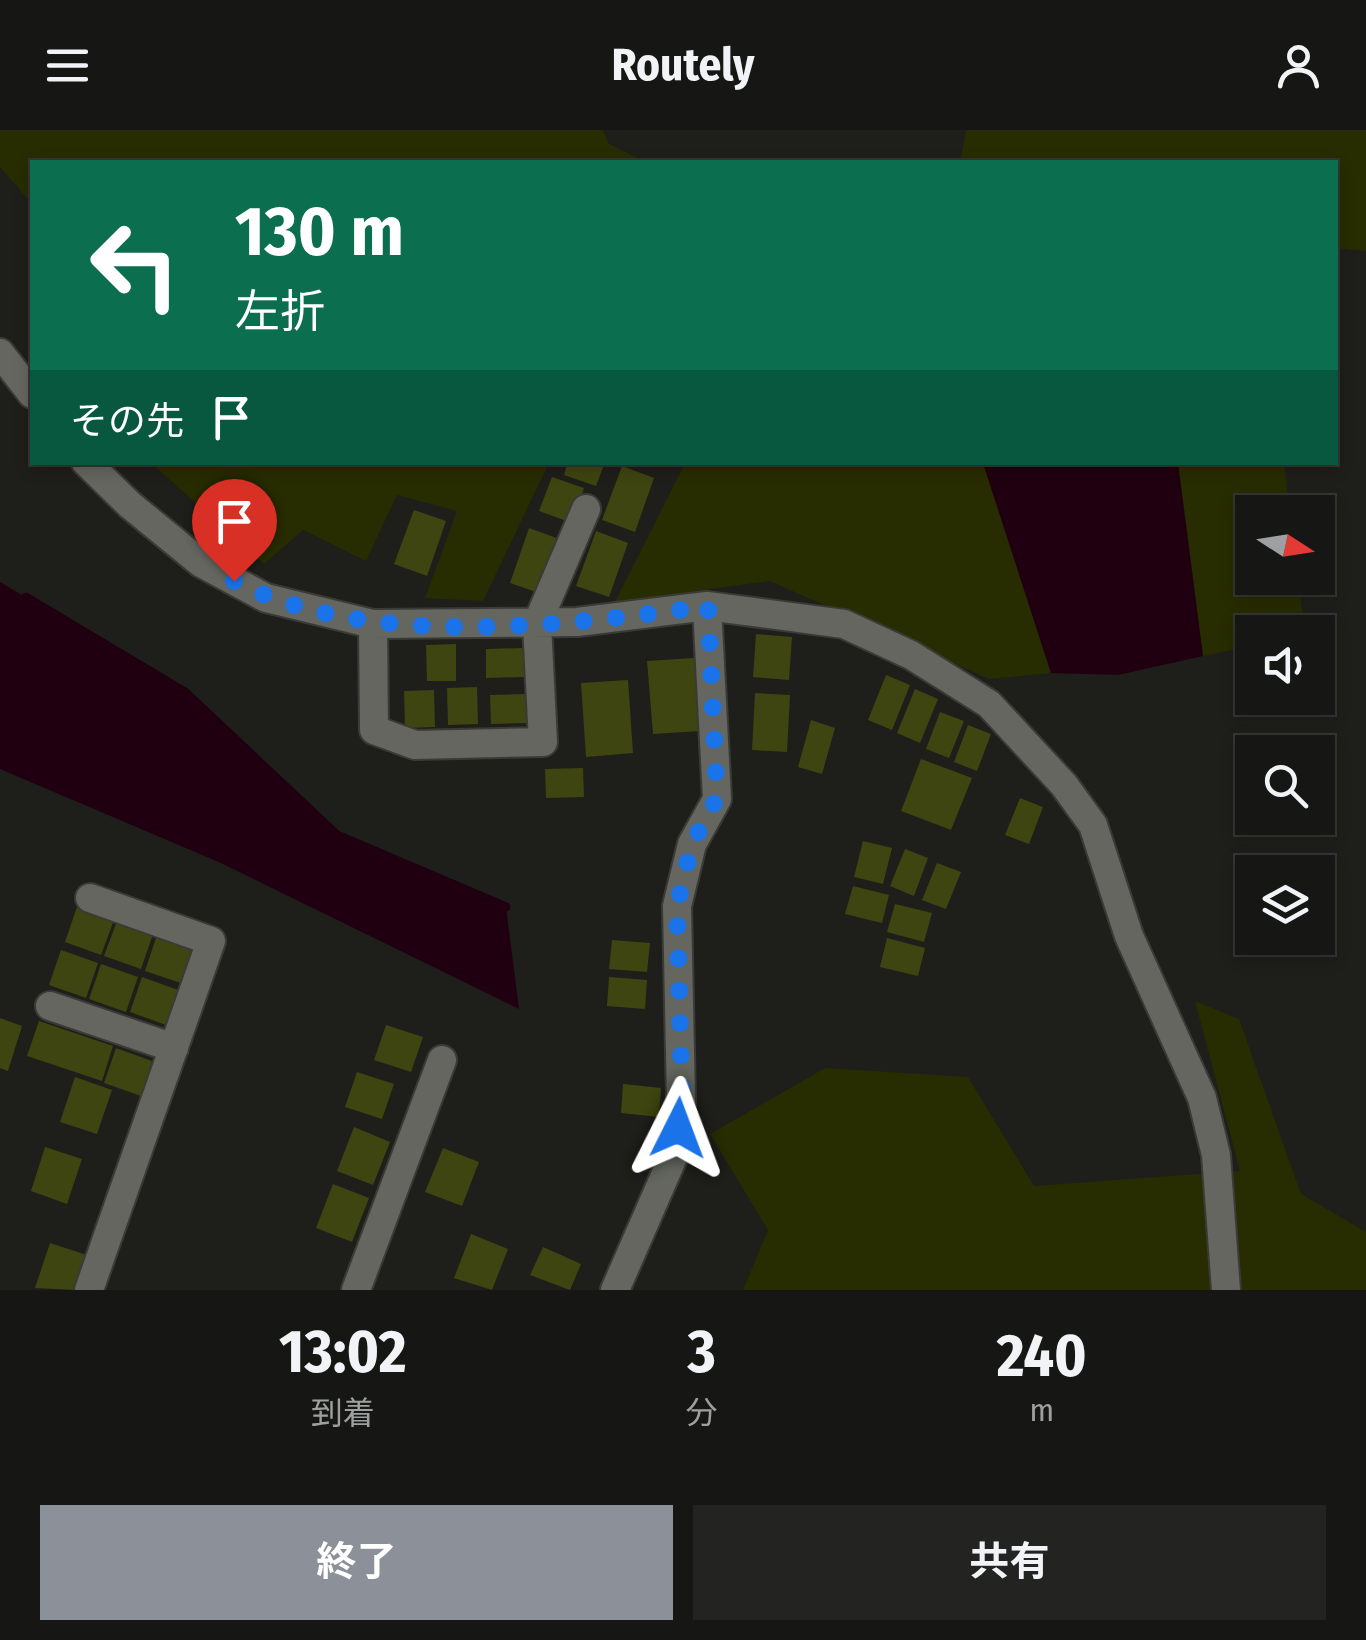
<!DOCTYPE html>
<html lang="ja">
<head>
<meta charset="utf-8">
<style>
	:root { --surface:#161714; --page:#232422; --text:#f1f3f6; --muted:#9e9fa0; --line:#353634; --accent:#8c9099 }
	body { margin:0; font-family:"Fira Sans Condensed","Noto Sans JP",sans-serif; background:var(--page); color:var(--text); height:100vh; display:flex; flex-direction:column; font-size:38px; white-space:nowrap }
	* { box-sizing:border-box; margin:0 }
	p { font-size:32px; color:var(--muted) }
	.icon { flex:none; width:55px; height:55px; fill:none; stroke:currentColor; stroke-width:2; stroke-linecap:round; stroke-linejoin:round }
	.map { position:relative; height:1160px; overflow:hidden }
	.drawer { display:flex; flex-direction:column; background:var(--surface); flex:1 }
	.drawer>* { flex:none }
	.top-card { position:absolute; left:30px; top:30px; width:1308px; height:305px; border-radius:0px; box-shadow:0 5px 15px #0003,0 0 0 2px var(--line); background:#0b6e4f; color:#fff; overflow:hidden }
	.needle { width:65px; rotate:102deg }
	.tools { position:absolute; left:1235px; top:365px; display:grid; gap:20px }
	.tools a { display:grid; place-items:center; width:100px; height:100px; border-radius:0px; background:var(--surface); box-shadow:0 5px 15px #0003,0 0 0 2px var(--line); font-size:50px }
	.pin { position:absolute; display:grid; place-items:center; width:85px; height:85px; color:#fff; margin:-102px -42px; border-radius:50% 50% 50% 0; rotate:-45deg; box-shadow:0 0 10px #0007 }
	.pin .icon { rotate:45deg }
	.me { position:absolute; width:110px; margin:-55px; rotate:3deg; stroke-linejoin:round; filter:drop-shadow(0 0 8px #0008) }
	.turn { display:flex; align-items:center; gap:35px; height:210px; padding:0 40px; font-size:45px }
	.turn .icon { width:130px; height:130px; stroke-width:2.5 }
	.turn b { display:block; font-size:70px; line-height:85px }
	.then { display:flex; align-items:center; height:95px; padding:0 40px; background:#0003; gap:20px; font-size:38px }
	.eta { display:flex; justify-content:space-evenly; align-items:center; height:170px; text-align:center }
	.eta b { font-size:60px; font-weight:700; line-height:70px }
	.primary-button { display:flex; gap:20px; margin-top:auto; padding:20px 40px }
	.primary-button a { flex:1; height:115px; border-radius:0px; background:var(--accent); color:#fff; font-size:40px; font-weight:700; line-height:115px; text-align:center }
	.primary-button a+a { background:var(--page); color:var(--text) }
	header { display:flex; justify-content:space-between; align-items:center; height:130px; padding:0 40px; background:var(--surface); font-size:45px; font-weight:700 }
	.map>svg:first-child { display:block }
	.green { fill:#282c01 }
	.water { fill:#200010 }
	.lines { fill:none; stroke-linecap:round; stroke-linejoin:round }
	.stream { stroke:#200010; stroke-width:9 }
	.building { fill:#3e4510 }
	.minor-casing { stroke:#3a3b37; stroke-width:32 }
	.minor { stroke:#64665f; stroke-width:28 }
	.route { stroke:#1a73e8; stroke-width:18; stroke-dasharray:0 32.4 }
</style>
</head>
<body>
<header><svg class="icon" aria-label="menu" viewBox="0 0 24 24"><path d="M4 6h16M4 12h16M4 18h16"/></svg>Routely<svg class="icon" aria-label="person" viewBox="0 0 24 24"><circle cx="12" cy="8" r="4"/><path d="M4 21q1-7 8-7t8 7"/></svg></header>
<div class="map">
<svg width="1366" height="1160" viewBox="0 0 1366 1160">
	<rect width="100%" height="100%" fill="#1e1f1a"/>
	<path class="green" d="M0 0H603L609 14 646 32H32V74L0 37Z
		M966 0H1366V121L1335 118V32H960Z
		M151 333H549L483 471 425 468 457 381 397 365 366 431 303 400 264 434Z
		M685 333H983L1051 543 989 549 770 451 615 472Z
		M1178 333H1284L1290 382H1252V448H1298L1305 502H1252V516L1203 526Z
		M1195 871 1239 889 1301 1064 1366 1102V1160H743L768 1100 710 1004 825 938 968 947 1034 1056 1240 1041Z"/>
	<path class="water" d="M983 333H1178L1203 526 1118 545 1051 543Z
		M0 452 185 562 337 705 506 777 519 879 221 733 0 639Z"/>
	<g class="lines">
		<path class="stream" d="M26 467 185 562 337 705 506 777"/>
	</g>
	<path class="building" d="M568 332H605L596 356 564 345Z
		M622 336 654 348 635 402 602 390Z
		M552 347 584 358 572 393 539 381Z
		M414 380 446 391 427 446 394 434Z
		M529 398 562 410 542 464 510 453Z
		M596 401 628 413 609 467 576 456Z
		M756 504 792 507 789 550 753 547Z
		M456 514V551H427L426 515Z
		M524 518V547L486 548V519Z
		M694 528 700 601 653 604 647 531Z
		M886 545 910 555 892 600 868 590Z
		M628 550 633 623 586 627 581 553Z
		M477 557 478 594 448 595 447 558Z
		M915 559 938 569 920 613 897 603Z
		M434 560 435 597 405 598 404 561Z
		M755 563 790 565 787 622 752 620Z
		M528 564 529 593 491 594 490 565Z
		M940 582 964 591 949 628 926 619Z
		M811 590 835 598 822 644 798 637Z
		M968 595 991 604 977 641 954 632Z
		M921 629 972 648 951 700 901 681Z
		M583 638 584 667 546 668 545 639Z
		M1020 668 1043 677 1029 714 1005 705Z
		M863 711 892 718 883 754 854 747Z
		M905 719 928 728 914 766 890 756Z
		M937 733 961 742 946 779 922 770Z
		M853 756 889 765 882 793 845 784Z
		M895 774 932 783 924 812 887 802Z
		M77 777 114 790 101 825 65 812Z
		M117 791 153 804 141 839 104 826Z
		M157 805 193 818 181 853 145 841Z
		M887 808 925 818 918 846 880 837Z
		M612 810 650 813 647 842 609 839Z
		M61 820 98 833 86 868 49 855Z
		M101 834 138 847 126 882 89 869Z
		M142 847 178 860 166 895 130 882Z
		M609 847 647 850 645 879 607 876Z
		M0 888 22 896 8 941 0 938Z
		M39 891 113 916 102 951 27 926Z
		M386 895 423 907 411 942 374 930Z
		M116 918 152 931 141 966 104 953Z
		M357 942 394 954 382 989 345 977Z
		M75 947 112 960 97 1004 60 992Z
		M623 954 661 958 659 987 621 983Z
		M354 997 390 1012 373 1055 337 1041Z
		M45 1017 82 1029 67 1074 31 1061Z
		M443 1018 479 1032 462 1076 425 1062Z
		M333 1054 369 1068 352 1112 316 1098Z
		M471 1104 508 1119 492 1160 454 1148Z
		M50 1113 87 1125 76 1160 35 1158Z
		M543 1117 581 1134 570 1160 530 1145Z"/>
	<g class="lines">
		<defs>
			<path id="minor" d="M0 223 32 264
				M86 332 130 375 201 433 266 468 373 494 577 492 707 476 844 494 911 525 989 574 1064 655 1093 695 1129 806 1202 968 1216 1025 1226 1160
				M373 494 374 600 415 615 543 612 537 494 586 379
				M50 876 174 918
				M89 1160 211 811 90 768
				M356 1160 442 930
				M615 1160 674 1025 681 971 677 776 692 714 717 669 707 476"/>
		</defs>
		<use href="#minor" class="minor-casing"/>
		<use href="#minor" class="minor"/>
	</g>
	<g class="lines">
		<path class="route" d="M234 451C367 520 562 496 708 476L717 668 692 714 677 776 682 971 678 998"/>
	</g>
</svg>
<div class="tools">
<a><svg class="needle" viewBox="-14 -14 28 28"><path d="M0-13l5 13h-10z" fill="#e53935"/><path d="M0 13l5-13h-10z" fill="#9e9fa0"/></svg></a>
<a><svg class="icon" aria-label="sound" viewBox="0 0 24 24"><path d="M4 9h4l5-4v14l-5-4H4zM17 9q2 3 0 6"/></svg></a>
<a><svg class="icon" aria-label="search" viewBox="0 0 24 24"><circle cx="10" cy="10" r="6"/><path d="M15 15l6 6"/></svg></a>
<a><svg class="icon" aria-label="layers" viewBox="0 0 24 24"><path d="M12 4l9 5-9 5-9-5zM3 14l9 5 9-5"/></svg></a>
</div>
<div class="pin" style="left:234px;top:451px;background:#d93025"><svg class="icon" aria-label="arrive" viewBox="0 0 24 24"><path d="M6 21V4h12l-3 4 3 4H6"/></svg></div>
<svg class="me" style="left:678px;top:998px" viewBox="-20 -20 40 40"><path d="M0-17L14 15 0 8-14 15z" fill="#1a73e8" stroke="#fff" stroke-width="4"/></svg>
<div class="top-card">
<div class="turn"><svg class="icon" aria-label="left" viewBox="0 0 24 24"><path d="M17 20v-9H6M10 6l-5 5 5 5"/></svg><div><b>130 m</b>左折</div></div>
<div class="then">その先<svg class="icon" aria-label="arrive" viewBox="0 0 24 24"><path d="M6 21V4h12l-3 4 3 4H6"/></svg></div>
</div>
</div>
<section class="drawer">
<div class="eta">
<div><b>13:02</b><p>到着</p></div>
<div><b>3</b><p>分</p></div>
<div><b>240</b><p>m</p></div>
</div>
<div class="primary-button"><a>終了</a><a>共有</a></div>
</section>
</body>
</html>
